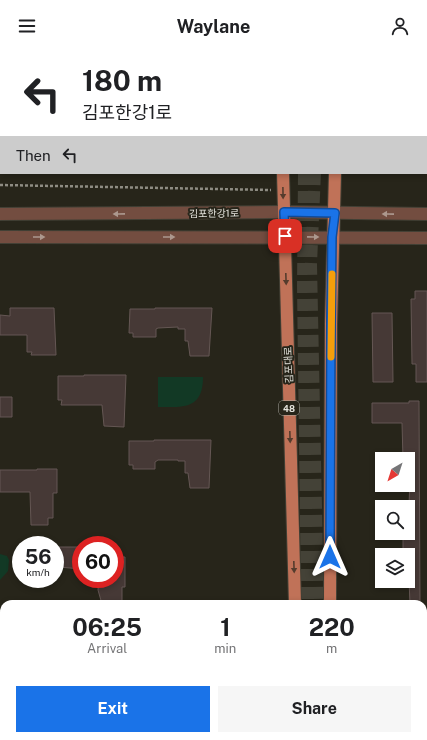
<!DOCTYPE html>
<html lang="en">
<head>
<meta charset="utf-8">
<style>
	:root { --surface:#fff; --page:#f6f6f6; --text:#202124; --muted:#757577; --accent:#1a73e8 }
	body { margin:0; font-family:"Public Sans","Noto Sans KR",sans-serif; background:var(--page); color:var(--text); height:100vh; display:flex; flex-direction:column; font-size:15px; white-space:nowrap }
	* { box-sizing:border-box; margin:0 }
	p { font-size:13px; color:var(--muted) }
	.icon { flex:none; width:22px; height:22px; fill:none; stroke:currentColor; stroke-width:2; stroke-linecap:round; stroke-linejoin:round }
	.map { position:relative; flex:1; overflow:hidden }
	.panel { position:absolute; left:0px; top:548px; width:427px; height:140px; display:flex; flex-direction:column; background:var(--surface); border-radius:12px 12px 0 0; box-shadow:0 2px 6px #0003 }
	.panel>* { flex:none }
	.guide { position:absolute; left:0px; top:0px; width:427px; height:122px; box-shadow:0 2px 6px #0003; background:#fff; color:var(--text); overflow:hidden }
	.needle { width:26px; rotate:219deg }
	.buttons { position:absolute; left:375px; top:400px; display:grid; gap:8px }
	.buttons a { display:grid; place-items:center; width:40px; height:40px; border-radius:0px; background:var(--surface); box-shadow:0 2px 6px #0003; font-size:20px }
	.speed { position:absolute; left:12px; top:484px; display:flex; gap:8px; font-size:20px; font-weight:700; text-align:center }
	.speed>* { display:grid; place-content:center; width:52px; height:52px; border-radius:50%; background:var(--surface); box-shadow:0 2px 6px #0003; line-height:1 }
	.speed small { font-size:10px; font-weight:400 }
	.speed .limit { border:6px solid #d22; background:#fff; color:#111 }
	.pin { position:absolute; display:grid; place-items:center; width:34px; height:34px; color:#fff; margin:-17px; border-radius:8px; box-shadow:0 2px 6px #0006 }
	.me { position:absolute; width:44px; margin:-22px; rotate:0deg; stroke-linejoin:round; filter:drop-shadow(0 0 3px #0008) }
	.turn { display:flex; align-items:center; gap:14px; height:84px; padding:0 16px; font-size:18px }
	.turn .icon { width:52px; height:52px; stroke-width:2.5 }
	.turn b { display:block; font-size:28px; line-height:34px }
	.then { display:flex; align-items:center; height:38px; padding:0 16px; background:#0003; gap:8px; font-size:15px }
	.eta { display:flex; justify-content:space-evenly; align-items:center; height:68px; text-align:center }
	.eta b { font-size:24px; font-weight:700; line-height:28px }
	.cta { display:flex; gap:8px; margin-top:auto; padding:8px 16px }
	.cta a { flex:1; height:46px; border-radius:0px; background:var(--accent); color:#fff; font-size:16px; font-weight:700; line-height:46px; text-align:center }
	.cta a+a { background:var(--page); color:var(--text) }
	header { display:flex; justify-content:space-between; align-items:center; height:52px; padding:0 16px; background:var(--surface); font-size:18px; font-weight:700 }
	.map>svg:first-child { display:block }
	.green { fill:#123925 }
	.building { fill:#463936; stroke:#655754 }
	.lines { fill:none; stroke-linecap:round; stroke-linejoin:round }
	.major-tunnel { stroke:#444237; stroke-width:12; stroke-dasharray:12 6; stroke-linecap:butt }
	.minor-casing { stroke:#424035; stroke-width:14 }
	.major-casing { stroke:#424035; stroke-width:14 }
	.path { stroke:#8e8c83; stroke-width:2.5; stroke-dasharray:3 2; stroke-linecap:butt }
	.minor { stroke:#734d40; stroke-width:12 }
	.major { stroke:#c07258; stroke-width:12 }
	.oneway { fill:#553c2d }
	.oneway2 { fill:#ac988e }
	.route-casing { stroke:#114b97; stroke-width:10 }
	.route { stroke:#1a73e8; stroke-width:7 }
	.slow { stroke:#f59e0b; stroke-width:7 }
	.labels { text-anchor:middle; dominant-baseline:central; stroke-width:4; stroke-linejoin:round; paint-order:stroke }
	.shield { fill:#27251a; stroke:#acaba2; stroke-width:1 }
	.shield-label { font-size:9px; font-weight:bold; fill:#e5e4dd }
	.street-label { font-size:10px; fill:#e5e4dd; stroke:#27251a }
</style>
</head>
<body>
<header><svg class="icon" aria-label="menu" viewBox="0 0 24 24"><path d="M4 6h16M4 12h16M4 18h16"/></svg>Waylane<svg class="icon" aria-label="person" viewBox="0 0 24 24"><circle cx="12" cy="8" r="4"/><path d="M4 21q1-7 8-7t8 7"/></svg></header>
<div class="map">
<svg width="427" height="688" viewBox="0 0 427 688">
	<rect width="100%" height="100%" fill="#27251a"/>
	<path class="green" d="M158 325H203C203 358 183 355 158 355Z
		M0 502 7 504 9 508 8 519 0 528Z"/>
	<path class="building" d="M415 239H427V330H416V312H412L411 247H415Z
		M10 256H54L56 303H31L32 300H27V283H0V263L10 264Z
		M155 256H212L209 304H190L188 289H185V277H178V275L158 276 156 277V285H133V281H129L130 257H155Z
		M372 261H392L393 330H373Z
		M84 323H126L124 375 104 374 102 353H61L62 348H58V324H84Z
		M0 345H12V365H0Z
		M409 349H419L420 552H410L408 503H403V483L408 481 410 426H408V407H403L402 371H372V351H409Z
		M154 388H211L209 436H190L188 421H185V409H178V408H158L155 410V417H133V413H129V389H154Z
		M37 417H57V441H53V466H48V473H31L30 440H0V418H37Z
		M59 495H81V517L59 515Z
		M115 505H125V535H122V552H102L98 538 99 527H115Z"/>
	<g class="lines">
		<path class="major-tunnel" d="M318 0V1
			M305 1V0
			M304 121 303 234 307 552
			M315 121 311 212 318 552
			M309 684V688
			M321 684V688"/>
		<defs>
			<path id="minor" d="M0 162 284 160 427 162
				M0 185 427 186"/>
			<path id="major" d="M285 1V0
				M335 1V0
				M283 121 295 552
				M330 552 331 272 335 121
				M298 684V688
				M330 688V684"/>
		</defs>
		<use href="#minor" class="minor-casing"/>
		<use href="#major" class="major-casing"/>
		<path class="path" d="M0 133 271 138"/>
		<use href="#minor" class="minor"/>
		<use href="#major" class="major"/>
	</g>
	<defs><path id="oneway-solid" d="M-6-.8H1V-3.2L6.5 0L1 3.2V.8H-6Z"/></defs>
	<g class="oneway">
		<use href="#oneway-solid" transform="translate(283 141) rotate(89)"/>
		<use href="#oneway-solid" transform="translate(286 227) rotate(88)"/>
		<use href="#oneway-solid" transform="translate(290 385) rotate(88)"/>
		<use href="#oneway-solid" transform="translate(294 515) rotate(88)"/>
	</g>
	<g class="oneway2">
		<use href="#oneway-solid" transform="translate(119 162) rotate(179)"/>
		<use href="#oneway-solid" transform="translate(388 162) rotate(-179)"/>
		<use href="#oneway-solid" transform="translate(39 185)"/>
		<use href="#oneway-solid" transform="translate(169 185)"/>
		<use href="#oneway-solid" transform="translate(313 185) rotate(1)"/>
	</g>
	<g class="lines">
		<defs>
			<path id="route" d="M285 184 284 160 335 161 332 185 331 272 330 505"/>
		</defs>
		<use href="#route" class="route-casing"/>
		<use href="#route" class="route"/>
		<path class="slow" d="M331 305 332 222"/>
	</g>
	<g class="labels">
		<rect class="shield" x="279" y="349" width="20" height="14" rx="3"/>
		<g class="shield-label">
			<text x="289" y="356">48</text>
		</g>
		<g class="street-label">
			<text transform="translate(214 161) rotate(-1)">김포한강1로</text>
			<text transform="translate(288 313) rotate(-92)">김포대로</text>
		</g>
	</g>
</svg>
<div class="buttons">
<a><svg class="needle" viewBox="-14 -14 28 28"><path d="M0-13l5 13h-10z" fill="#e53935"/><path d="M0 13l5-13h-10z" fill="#757577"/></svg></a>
<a><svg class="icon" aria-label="search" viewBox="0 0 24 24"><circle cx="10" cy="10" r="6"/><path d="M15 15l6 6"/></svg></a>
<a><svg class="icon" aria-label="layers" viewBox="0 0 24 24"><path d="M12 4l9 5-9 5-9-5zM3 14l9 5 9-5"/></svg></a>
</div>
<div class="speed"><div>56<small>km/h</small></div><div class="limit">60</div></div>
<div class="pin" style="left:285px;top:184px;background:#d93025"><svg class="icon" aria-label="arrive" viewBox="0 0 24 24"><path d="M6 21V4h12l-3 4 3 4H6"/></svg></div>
<svg class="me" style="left:330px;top:505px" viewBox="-20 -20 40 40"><path d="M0-17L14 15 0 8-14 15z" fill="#1a73e8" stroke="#fff" stroke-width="4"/></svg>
<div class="guide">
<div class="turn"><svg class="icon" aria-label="left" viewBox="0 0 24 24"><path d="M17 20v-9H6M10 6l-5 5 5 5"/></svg><div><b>180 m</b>김포한강1로</div></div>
<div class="then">Then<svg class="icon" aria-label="left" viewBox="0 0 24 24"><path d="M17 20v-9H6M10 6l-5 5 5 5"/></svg></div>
</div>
<section class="panel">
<div class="eta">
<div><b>06:25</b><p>Arrival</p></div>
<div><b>1</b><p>min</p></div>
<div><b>220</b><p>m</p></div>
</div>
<div class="cta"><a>Exit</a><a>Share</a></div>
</section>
</div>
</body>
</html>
